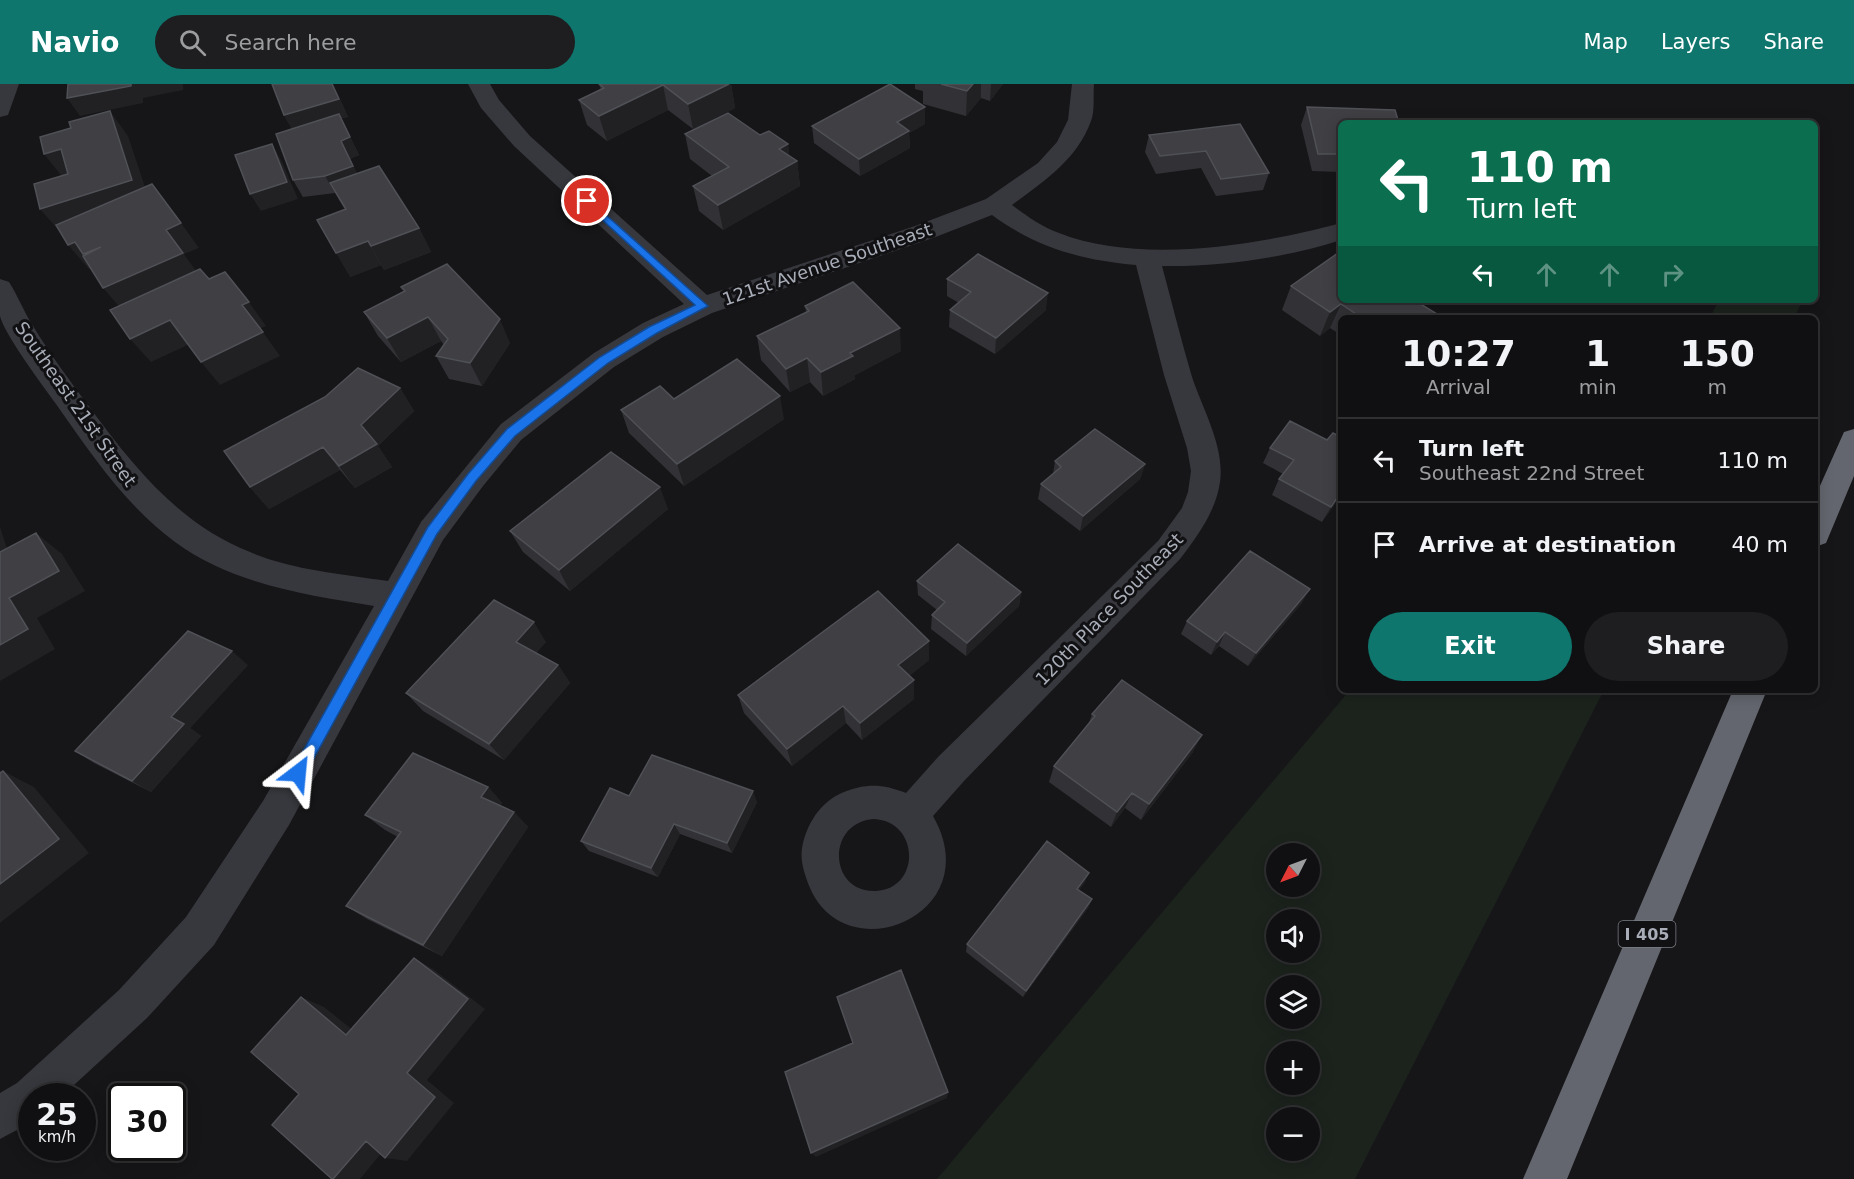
<!DOCTYPE html>
<html lang="en">
<head>
<meta charset="utf-8">
<style>
	:root { --surface:#101012; --page:#1e1e20; --text:#f1f3f6; --muted:#9c9d9f; --line:#303032; --accent:#0f766e }
	body { margin:0; font-family:"DejaVu Sans",sans-serif; background:var(--page); color:var(--text); height:100vh; display:flex; flex-direction:column; font-size:22px; white-space:nowrap }
	* { box-sizing:border-box; margin:0 }
	p { font-size:20px; color:var(--muted) }
	.icon { flex:none; width:33px; height:33px; fill:none; stroke:currentColor; stroke-width:2; stroke-linecap:round; stroke-linejoin:round }
	.map { position:relative; flex:1; overflow:hidden }
	.side { position:absolute; left:1338px; top:231px; width:480px; height:378px; display:flex; flex-direction:column; background:var(--surface); border-radius:9px; box-shadow:0 3px 15px #0003,0 0 0 2px var(--line) }
	.side>* { flex:none }
	.hud { position:absolute; left:1338px; top:36px; width:480px; height:183px; border-radius:9px; box-shadow:0 3px 15px #0003,0 0 0 2px var(--line); background:#0b6e4f; color:#fff; overflow:hidden }
	.needle { width:39px; rotate:228deg }
	.controls { position:absolute; left:1266px; top:759px; display:grid; gap:12px }
	.controls a { display:grid; place-items:center; width:54px; height:54px; border-radius:50%; background:var(--surface); box-shadow:0 3px 15px #0003,0 0 0 2px var(--line); font-size:30px }
	.speed { position:absolute; left:18px; top:999px; display:flex; gap:12px; font-size:30px; font-weight:700; text-align:center }
	.speed>* { display:grid; place-content:center; width:78px; height:78px; border-radius:50%; background:var(--surface); box-shadow:0 3px 15px #0003,0 0 0 2px var(--line); line-height:1 }
	.speed small { font-size:15px; font-weight:400 }
	.speed .limit { border:3px solid #111; border-radius:9px; background:#fff; color:#111 }
	.pin { position:absolute; display:grid; place-items:center; width:51px; height:51px; color:#fff; margin:-26px; border:3px solid #fff; border-radius:50%; box-shadow:0 2px 6px #0007 }
	.me { position:absolute; width:66px; margin:-33px; rotate:29deg; stroke-linejoin:round; filter:drop-shadow(0 0 4px #0008) }
	.turn { display:flex; align-items:center; gap:21px; height:126px; padding:0 30px; font-size:27px }
	.turn .icon { width:78px; height:78px; stroke-width:2.5 }
	.turn b { display:block; font-size:42px; line-height:51px }
	.lanes { display:flex; align-items:center; height:57px; padding:0 30px; background:#0003; justify-content:center; gap:30px; direction:ltr }
	.lanes .off { opacity:.35 }
	.eta { display:flex; justify-content:space-evenly; align-items:center; height:102px; text-align:center }
	.eta b { font-size:36px; font-weight:600; line-height:42px }
	.button { display:flex; gap:12px; margin-top:auto; padding:12px 30px }
	.button a { flex:1; height:69px; border-radius:36px; background:var(--accent); color:#fff; font-size:24px; font-weight:600; line-height:69px; text-align:center }
	.button a+a { background:var(--page); color:var(--text) }
	ul { padding:0; list-style:none }
	li { display:flex; align-items:center; gap:18px; height:84px; padding:0 30px; border-top:2px solid var(--line) }
	li div { flex:1 }
	li b { display:block; font-size:22px }
	li em { font-style:normal }
	header { display:flex; align-items:center; gap:36px; box-sizing:border-box; height:84px; padding:0 30px; background:var(--accent); color:#fff }
	header strong { font-size:28px }
	nav { display:flex; gap:33px; margin-inline-start:auto; font-size:21px }
	.search { width:420px; height:54px; background:var(--page); display:flex; align-items:center; gap:15px; box-sizing:border-box; padding:0 21px; border-radius:33px; color:var(--muted); font-size:22px }
	.map>svg:first-child { display:block }
	.green { fill:#1c231d; fill-rule:evenodd }
	.lines { fill:none; stroke-linecap:round; stroke-linejoin:round }
	.street { fill:#37383d; fill-rule:evenodd }
	.highway { fill:#63666e; fill-rule:evenodd }
	.wall { fill:#323236 }
	.shaded-wall { fill:#212124 }
	.building { fill:#3f3f44; stroke:#4f5156; stroke-width:1.5 }
	.route { fill:#1a73e8; stroke:#114b97; stroke-width:1.5 }
	.labels { text-anchor:middle; dominant-baseline:central; stroke-width:6; stroke-linejoin:round; paint-order:stroke }
	.shield { fill:#111113; stroke:#7b7e86; stroke-width:1.5 }
	.shield-label { font-size:16px; font-weight:bold; fill:#a8adb8 }
	.street-label { font-size:18px; fill:#a8adb8; stroke:#111113 }
</style>
</head>
<body>
<header>
<strong>Navio</strong>
<div class="search"><svg class="icon" aria-label="search" viewBox="0 0 24 24"><circle cx="10" cy="10" r="6"/><path d="M15 15l6 6"/></svg>Search here</div>
<nav><a>Map</a><a>Layers</a><a>Share</a></nav>
</header>
<div class="map">
<svg width="1854" height="1095" viewBox="0 0 1854 1095">
	<rect width="100%" height="100%" fill="#161618"/>
	<path class="green" d="M1719 216H1803L1794 234H1710Z
		M1350 606H1604L1355 1095H937ZM1276 770H1310V802H1276ZM1276 836H1310V868H1276ZM1276 902H1310V934H1276ZM1276 968H1310V1000H1276ZM1276 1034H1310V1066H1276Z"/>
	<g class="lines">
		<path class="street" d="M0 0H19L8 31 0 33Z
			M468 0H490L499 16 530 52 707 211 915 142 986 115 1038 79 1057 58 1068 36 1072 0H1094C1093 12 1095 27 1091 37 1077 76 1043 98 1012 121 1027 132 1042 143 1059 149 1140 181 1260 161 1341 139V156C1285 174 1220 183 1162 182 1172 219 1181 256 1192 293 1203 326 1225 363 1220 398 1216 427 1197 453 1180 475L964 697 933 732C989 830 847 889 810 804 804 789 799 775 803 759 809 736 822 717 844 708 867 699 883 700 906 709L938 673 1158 457 1182 424 1188 408 1191 387 1187 364 1164 291 1136 181C1081 176 1037 164 992 131L933 154 712 229 663 253 614 283 521 356 483 402 443 456 289 741 214 861 147 934 62 1012H32V1038L0 1055V1009L17 999 119 906 186 833 263 717 374 522C306 511 232 500 175 458 126 422 91 370 56 320 43 302 4 250 0 232 0 220 0 206 0 195L9 198C18 212 24 228 33 242 50 270 70 297 90 324 134 383 179 440 250 468 292 486 342 490 388 497L421 438 501 340 594 269 643 239 684 220 514 62 481 24ZM874 735C920 737 921 805 876 807 828 809 826 738 874 735Z"/>
		<path class="highway" d="M1854 345V392L1826 459 1815 463V413L1844 348Z
			M1733 606H1767L1567 1095H1523Z"/>
	</g>
	<path class="wall" d="M272 0H333L348 33 341 34 359 71 350 75 357 90 419 144 431 168 384 186 381 181 350 193 345 126 335 109 303 113 293 96 292 45 284 31Z
		M599 0H731L735 24 693 45 668 26 607 57 587 41 579 16 601 6Z
		M915 0H1003L990 17 981 14 966 32 923 20V7L915 5Z
		M925 23V40L909 49 910 64 860 92 814 59 812 42Z
		M1307 23 1341 39V88L1312 87 1301 41Z
		M1240 40 1269 89 1263 106 1216 112 1201 84 1156 90 1145 68 1149 51Z
		M685 50 760 51 788 60 789 72 797 77 800 102 723 146 699 127 693 102 712 92 690 75Z
		M947 195 1046 226 995 270 949 243 950 226 959 219 947 212Z
		M1291 202 1441 234H1341V251L1330 244 1320 252 1282 226Z
		M401 203 510 259 482 302 449 295 436 272 444 261 441 257 401 278 378 252 364 228 404 207Z
		M805 222 901 267 855 291V295L823 312 810 298 790 308 761 276 757 252 806 228Z
		M400 304 414 327 378 362 392 383 355 404 340 386 269 425 250 403Z
		M621 326 784 335 684 402 629 349Z
		M1290 337 1341 411 1322 438 1272 411 1279 395 1283 390 1263 379 1270 364Z
		M1055 377 1145 380 1140 395 1080 447 1038 415 1041 400 1053 390Z
		M668 425 570 507 523 468 510 447Z
		M917 497 1021 508 1019 522 966 572 931 545 932 531 937 526 918 511Z
		M1302 519 1248 582 1219 562 1211 571 1181 550 1187 537Z
		M546 558 536 569 558 581 570 599 504 676 423 627 406 609Z
		M929 576 909 592 914 596V615L862 656 846 639 792 682 744 629 738 611Z
		M248 581 190 644 201 652 151 708 94 679 75 667Z
		M1092 630 1193 668 1141 736 1125 724 1111 743 1049 698 1054 682 1089 639Z
		M488 703 502 719 500 722 514 728 528 743 442 872 367 835 346 822 398 753 385 746 365 731Z
		M629 712 757 718 732 769 680 750 658 793 589 767 581 757Z
		M1085 798 1079 806 1092 815 1088 824 1023 913 966 868 967 860Z"/>
	<path class="shaded-wall" d="M131 0H183V6L143 14V19L80 32 67 14Z
		M332 0H333L348 33 341 34 359 71 350 75 362 99H330L335 109 325 92 294 48 284 31Z
		M729 0H731L735 24 693 45 688 20Z
		M973 0H981V14L966 32 967 7Z
		M991 0H1003L990 17Z
		M663 1 668 26 607 57 599 32Z
		M925 23V40L909 49 910 64 860 92 859 75 897 38Z
		M110 27 128 52 151 121 61 149 40 125 132 96Z
		M272 60 282 78 298 115 261 127 250 110Z
		M788 60 790 81 797 77 800 102 723 146 718 121 779 65Z
		M61 65 80 90 64 95 44 70Z
		M181 139 199 164 184 170 201 194 124 228 103 204 166 146Z
		M419 144 431 168 384 186 371 162Z
		M368 157 381 181 350 193 336 169Z
		M75 158 101 163 94 183 89 185 68 161Z
		M1048 209 1046 226 995 270 996 254Z
		M249 218 266 242 259 245 242 221Z
		M1341 220 1330 244 1320 252 1330 228Z
		M428 233 441 257 401 278 387 254Z
		M500 235 510 259 482 302 470 279Z
		M170 236 190 260 151 278 130 255Z
		M900 244 901 267 855 291V295L823 312 821 288 850 269Z
		M263 248 280 272 220 301 201 278Z
		M807 274 810 298 790 308 786 285Z
		M400 304 414 327 378 362 392 383 355 404 339 382 361 341Z
		M780 312 784 335 684 402 677 380Z
		M323 363 340 386 269 425 250 403Z
		M1145 380 1140 395 1080 447 1083 432Z
		M660 403 668 425 570 507 559 486Z
		M1341 408V411L1322 438 1331 423Z
		M0 443 11 477 0 482Z
		M36 449 62 470 85 507 37 534 55 565 0 597V561L9 514Z
		M1310 505 1302 519 1248 582 1256 569Z
		M1021 508 1019 522 966 572 967 559Z
		M534 538 546 558 529 577 516 558Z
		M1225 548 1219 562 1211 571 1217 558Z
		M929 557V576L899 600 898 581Z
		M232 567 248 581 190 644 201 652 151 708 132 697 171 633Z
		M558 581 570 599 504 676 489 660Z
		M914 596V615L862 656 860 639Z
		M843 622 846 639 792 682 787 665Z
		M1202 651 1193 668 1141 736 1149 720Z
		M3 687 34 703 89 769 0 839V800Z
		M488 703 502 719 496 728 481 713Z
		M753 707 757 718 732 769 727 759Z
		M1132 709 1125 724 1111 743 1117 728Z
		M514 728 528 743 442 872 423 861Z
		M674 740 680 750 658 793 651 784Z
		M1089 789 1085 798 1074 814 1077 805Z
		M1092 815 1088 824 1023 913 1026 907Z
		M414 874 433 885 485 925 427 996 454 1019 407 1077 385 1074 407 989Z
		M301 913 324 923 369 959 346 951Z
		M948 1008 947 1014 816 1073 811 1069Z
		M366 1057 388 1061 360 1095H333Z"/>
	<path class="building" d="M68 0H131V2L67 14Z
		M272 0H332L339 15 284 31Z
		M599 0H729L688 20 663 1 599 32 579 16 604 4Z
		M890 0 925 23 897 38 909 47 859 75 812 42Z
		M941 0H973L967 7Z
		M1307 23 1395 26 1399 39H1341V70H1318Z
		M110 27 132 96 40 125 34 100 68 90 61 65 44 70 40 53 71 44 69 38Z
		M728 29 760 51 769 47 788 60 779 65 797 77 718 121 693 102 729 83 685 50Z
		M339 30 350 53 341 57 353 82 325 92 293 96 276 50Z
		M1240 40 1269 89 1221 95 1206 67 1160 72 1149 51Z
		M272 60 287 98 250 110 235 71Z
		M379 82 419 144 371 162 368 157 336 169 317 136 346 125 330 99Z
		M152 100 181 139 166 146 183 169 103 204 83 172 101 163 83 170 75 158 68 161 56 141Z
		M1338 169 1341 171V216H1414L1442 233 1362 234 1341 220 1330 228 1291 202Z
		M978 170 1048 209 996 254 950 226 971 208 947 195Z
		M447 180 500 235 470 279 436 272 448 255 428 233 387 254 364 228 405 207 401 203Z
		M200 185 209 195 225 188 249 218 242 221 263 248 201 278 170 236 130 255 110 226Z
		M853 198 900 244 850 269 853 272 821 288 807 274 786 285 757 252 809 227 805 222Z
		M737 275 780 312 677 380 621 326 660 302 674 315Z
		M358 284 400 304 361 341 377 360 339 382 323 363 250 403 224 367 325 313Z
		M1290 337 1327 356 1333 349 1341 353V408L1331 423 1279 395 1294 376 1270 364Z
		M1095 345 1145 380 1083 432 1041 400 1061 383 1055 377Z
		M611 368 660 403 559 486 510 447Z
		M36 449 59 487 9 514 28 545 0 561V468Z
		M958 460 1021 508 967 559 932 531 945 518 917 497Z
		M1250 467 1310 505 1256 569 1225 548 1217 558 1187 537Z
		M878 507 929 557 898 581 914 596 860 639 843 622 787 665 738 611Z
		M494 516 534 538 516 558 558 581 489 660 406 609Z
		M188 547 232 567 171 633 184 640 132 697 75 667Z
		M1122 596 1202 651 1149 720 1132 709 1117 728 1054 682 1095 632 1092 630Z
		M413 669 488 703 481 713 514 728 423 861 346 822 401 748 365 731Z
		M652 671 753 707 727 759 674 740 651 784 581 757 610 704 629 712Z
		M3 687 59 755 0 800V689Z
		M1047 757 1089 789 1077 805 1092 815 1026 907 967 860Z
		M414 874 468 915 407 989 435 1013 385 1074 366 1057 333 1095H332L272 1041 299 1010 251 968 301 913 346 951Z
		M901 886 948 1008 811 1069 785 988 853 959 837 913Z"/>
	<path class="route" d="M587 114 708 222 657 249 608 279 515 352 476 397 437 450 303 694 298 696 293 694 290 689 293 685 428 443 468 390 507 345 600 273 649 243 695 221 584 119 582 117Z"/>
	<g class="labels">
		<rect class="shield" x="1618.5" y="837" width="57" height="26" rx="4.5"/>
		<g class="shield-label">
			<text x="1647" y="850">I 405</text>
		</g>
		<g class="street-label">
			<text transform="translate(827 180) rotate(-19)">121st Avenue Southeast</text>
			<text transform="translate(76 320) rotate(55)">Southeast 21st Street</text>
			<text transform="translate(1109 525) rotate(-46)">120th Place Southeast</text>
		</g>
	</g>
</svg>
<div class="controls">
<a><svg class="needle" viewBox="-14 -14 28 28"><path d="M0-13l5 13h-10z" fill="#e53935"/><path d="M0 13l5-13h-10z" fill="#9c9d9f"/></svg></a>
<a><svg class="icon" aria-label="sound" viewBox="0 0 24 24"><path d="M4 9h4l5-4v14l-5-4H4zM17 9q2 3 0 6"/></svg></a>
<a><svg class="icon" aria-label="layers" viewBox="0 0 24 24"><path d="M12 4l9 5-9 5-9-5zM3 14l9 5 9-5"/></svg></a>
<a>+</a>
<a>−</a>
</div>
<div class="speed"><div>25<small>km/h</small></div><div class="limit">30</div></div>
<div class="pin" style="left:587px;top:117px;background:#d93025"><svg class="icon" aria-label="arrive" viewBox="0 0 24 24"><path d="M6 21V4h12l-3 4 3 4H6"/></svg></div>
<svg class="me" style="left:298px;top:689px" viewBox="-20 -20 40 40"><path d="M0-17L14 15 0 8-14 15z" fill="#1a73e8" stroke="#fff" stroke-width="4"/></svg>
<div class="hud">
<div class="turn"><svg class="icon" aria-label="left" viewBox="0 0 24 24"><path d="M17 20v-9H6M10 6l-5 5 5 5"/></svg><div><b>110 m</b>Turn left</div></div>
<div class="lanes"><svg class="icon" aria-label="left" viewBox="0 0 24 24"><path d="M17 20v-9H6M10 6l-5 5 5 5"/></svg><svg class="icon off" aria-label="ahead" viewBox="0 0 24 24"><path d="M12 20V5M6 11l6-6 6 6"/></svg><svg class="icon off" aria-label="ahead" viewBox="0 0 24 24"><path d="M12 20V5M6 11l6-6 6 6"/></svg><svg class="icon off" aria-label="right" viewBox="0 0 24 24"><path d="M7 20v-9h11M14 6l5 5-5 5"/></svg></div>
</div>
<section class="side">
<div class="eta">
<div><b>10:27</b><p>Arrival</p></div>
<div><b>1</b><p>min</p></div>
<div><b>150</b><p>m</p></div>
</div>
<ul>
<li><svg class="icon" aria-label="left" viewBox="0 0 24 24"><path d="M17 20v-9H6M10 6l-5 5 5 5"/></svg><div><b>Turn left</b><p>Southeast 22nd Street</p></div><em>110 m</em></li>
<li><svg class="icon" aria-label="arrive" viewBox="0 0 24 24"><path d="M6 21V4h12l-3 4 3 4H6"/></svg><div><b>Arrive at destination</b></div><em>40 m</em></li>
</ul>
<div class="button"><a>Exit</a><a>Share</a></div>
</section>
</div>
</body>
</html>
